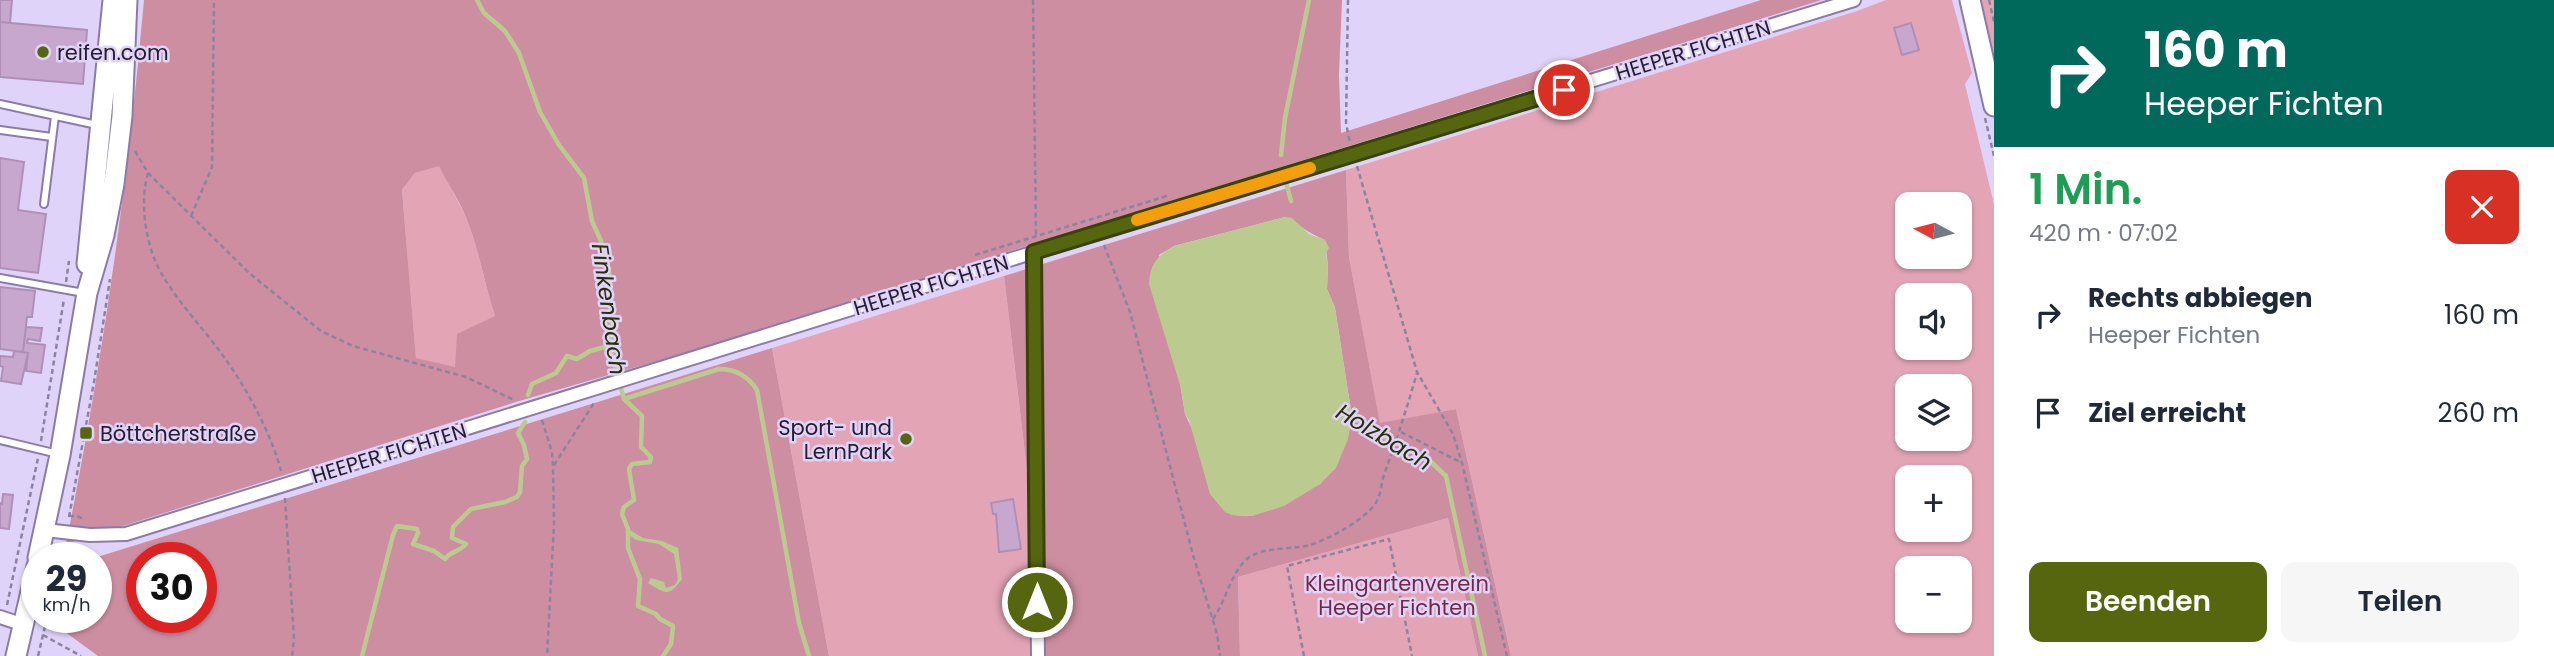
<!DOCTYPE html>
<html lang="de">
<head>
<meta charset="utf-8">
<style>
	:root { --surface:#fff; --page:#f6f6f7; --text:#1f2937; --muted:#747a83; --accent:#56660e }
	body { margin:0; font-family:Poppins,sans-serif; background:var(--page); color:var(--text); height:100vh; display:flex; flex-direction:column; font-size:26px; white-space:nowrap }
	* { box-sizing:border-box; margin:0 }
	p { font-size:23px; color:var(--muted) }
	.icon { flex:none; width:38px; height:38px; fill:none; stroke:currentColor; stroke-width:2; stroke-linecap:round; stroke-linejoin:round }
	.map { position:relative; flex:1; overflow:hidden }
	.panel { display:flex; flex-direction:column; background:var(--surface); width:560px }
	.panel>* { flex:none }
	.hud { background:#00695c; color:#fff; overflow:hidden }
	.needle { width:46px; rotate:277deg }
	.buttons { position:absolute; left:1895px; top:192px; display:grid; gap:14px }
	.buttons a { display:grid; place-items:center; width:77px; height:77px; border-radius:14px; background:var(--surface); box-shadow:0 2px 5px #0004; font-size:35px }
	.speed { position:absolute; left:21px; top:542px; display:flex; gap:14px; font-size:35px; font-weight:700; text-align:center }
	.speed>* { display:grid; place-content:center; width:91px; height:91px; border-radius:50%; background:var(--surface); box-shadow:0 2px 5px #0004; line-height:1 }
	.speed small { font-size:18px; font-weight:400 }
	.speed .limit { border:10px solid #d22; background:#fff; color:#111 }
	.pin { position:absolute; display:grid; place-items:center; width:60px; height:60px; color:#fff; margin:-30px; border:4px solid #fff; border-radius:50%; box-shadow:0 2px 7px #0007 }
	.me { position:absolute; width:77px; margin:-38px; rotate:0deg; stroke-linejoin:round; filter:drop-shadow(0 0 5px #0008) }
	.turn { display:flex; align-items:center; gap:24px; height:147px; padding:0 35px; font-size:32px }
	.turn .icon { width:91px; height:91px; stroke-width:2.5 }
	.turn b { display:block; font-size:49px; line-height:60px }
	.round { display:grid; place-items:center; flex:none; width:74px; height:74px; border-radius:14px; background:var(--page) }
	.head { display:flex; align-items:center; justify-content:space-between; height:119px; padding:0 35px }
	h1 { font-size:42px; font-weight:600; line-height:52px; color:#1e9e55 }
	.primary-button { display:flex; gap:14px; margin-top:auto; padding:14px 35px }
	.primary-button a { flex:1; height:80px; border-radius:14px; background:var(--accent); color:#fff; font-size:28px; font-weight:600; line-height:80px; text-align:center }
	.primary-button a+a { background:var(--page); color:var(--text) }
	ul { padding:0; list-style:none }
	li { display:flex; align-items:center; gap:21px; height:98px; padding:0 35px }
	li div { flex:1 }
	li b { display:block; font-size:26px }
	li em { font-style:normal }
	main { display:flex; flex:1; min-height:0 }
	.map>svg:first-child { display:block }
	.green { fill:#e3a5b6; fill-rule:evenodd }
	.forest { fill:#ce8ea1; fill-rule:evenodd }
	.water { fill:#bbcb8f }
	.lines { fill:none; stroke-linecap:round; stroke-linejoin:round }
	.stream { stroke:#bbcb8f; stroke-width:4.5 }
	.building { fill:#c8a7cf; stroke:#af8fb7; stroke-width:2 }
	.lane-casing { stroke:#8b7ca7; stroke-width:10 }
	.street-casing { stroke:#8b7ca7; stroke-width:16 }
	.secondary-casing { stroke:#8b7ca7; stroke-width:23 }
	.path { stroke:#8d83a0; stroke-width:2.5; stroke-dasharray:5 3.5; stroke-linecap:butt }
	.lane { stroke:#fff; stroke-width:6 }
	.street { stroke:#fff; stroke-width:12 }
	.secondary { stroke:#fff; stroke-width:19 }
	.route-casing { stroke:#384209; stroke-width:18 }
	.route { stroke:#56660e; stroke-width:12 }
	.slow { stroke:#f59e0b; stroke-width:12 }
	.poi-dot { fill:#56660e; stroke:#e0d3fa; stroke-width:2.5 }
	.labels { text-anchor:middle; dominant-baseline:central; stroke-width:5; stroke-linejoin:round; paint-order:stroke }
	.street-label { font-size:21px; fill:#231d2e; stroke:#e0d3fa }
	.poi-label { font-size:21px; fill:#231d2e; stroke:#e0d3fa; text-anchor:start }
	.park-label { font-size:21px; fill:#742844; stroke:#e0d3fa }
	.water-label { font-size:23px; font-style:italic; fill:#273002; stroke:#e0d3fa }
</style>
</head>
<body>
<main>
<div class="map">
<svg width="1994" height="656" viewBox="0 0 1994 656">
	<rect width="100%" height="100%" fill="#e0d3fa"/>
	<path class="green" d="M1886 0H1952L1972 73 1965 84 1994 204V656H1511L1456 409 1380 424 1349 257 1346 170 1857 11ZM1908 205H1960V257H1908ZM1908 296H1960V348H1908ZM1908 387H1960V439H1908ZM1908 478H1960V530H1908ZM1908 569H1960V621H1908Z
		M1981 0H1994V69Z
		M439 165C447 182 457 198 465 215 479 248 484 283 495 316L456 368 416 359 402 190 415 173Z
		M1004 276 1034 530 1033 656H829L772 348Z
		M1448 518 1478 656H1240L1238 577Z"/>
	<path class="forest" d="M144 0H1342L1339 75 1341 133 1761 0H1822L1026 246 818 314 516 402 66 544C102 364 128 183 144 0ZM439 166C447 183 458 198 465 215 479 248 484 283 495 316L457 334 455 367 416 358 402 190 415 173Z
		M1346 170 1349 257 1380 423 1456 409 1511 656H1478L1448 518 1238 577 1240 656H1033L1034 530 1004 276ZM1285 217C1299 224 1309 234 1325 240L1328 266 1327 289 1335 308 1352 417 1325 478 1320 484 1252 516 1232 515 1185 414 1159 255 1174 246Z
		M772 348 829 656H98L50 621V618H96V558H94ZM142 558H201V618H142Z"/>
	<path class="water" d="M1285 217 1292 218 1309 234 1325 240 1329 248 1326 253 1328 266 1327 289 1335 308 1352 417 1348 439 1336 468 1320 484 1284 506 1252 516 1232 515 1225 512 1210 494 1189 420 1185 414 1181 388 1149 284C1150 264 1157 256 1174 246Z
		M628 529 643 538 662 541 678 548 682 579C669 597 666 594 648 583L651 578 664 582 666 588 675 585 678 579 674 554 659 544 636 540 628 534Z"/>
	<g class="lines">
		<path class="stream" d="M477 0 484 13 505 31 519 53 540 112 559 145 584 178 592 221 601 241 609 271 612 356 624 399 642 416 641 447 651 457 650 462 632 464 629 469 634 500 624 507 622 514 628 529V548L640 579 638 606 656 614 660 619 673 626 671 644 663 656
			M1281 155 1285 118 1309 0
			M1287 186 1291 201
			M528 395 532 384 556 373 567 356 577 359 590 351 613 345
			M624 399 719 369C736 369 748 376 757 390L799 623 809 656
			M1349 415 1380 435 1429 460 1446 476 1485 656
			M362 656 393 535 397 526 417 529 418 533 413 544 434 551 445 559C450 551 460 552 466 544L452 538 453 527 471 509 505 502 517 497 520 492 522 466 527 459 524 445 518 433 525 422"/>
	</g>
	<path class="building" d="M0 0H12L10 23 0 22Z
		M0 22 87 30 83 84 0 77Z
		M1911 23 1919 50 1902 55 1894 28Z
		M0 158 24 162 18 210 46 214 38 273 0 268Z
		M0 287 35 291 32 317H27L23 352 0 349Z
		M26 327 42 328 40 341 28 339 27 343 45 345 41 373 26 371 28 353 23 352Z
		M14 351 28 353 21 384 1 381 3 367 0 366V356L13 357Z
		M3 494 13 495 9 529 0 528V503L2 504Z
		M1013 499 1021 549 999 552 996 514H993L991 503Z"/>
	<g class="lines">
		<defs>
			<path id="lane" d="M0 104 97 125
				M0 130 52 137
				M44 204 55 116
				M0 278 84 293
				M0 440 58 454"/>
			<path id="street" d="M1034 252 1038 656
				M45 530 90 535 126 534 1099 232 1854 0
				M0 617 24 625"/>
			<path id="secondary" d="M1970 0 1994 106
				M87 264 113 0
				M38 558 60 455 87 293 104 235 114 184 122 116 127 0
				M16 656 37 566"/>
		</defs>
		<use href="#lane" class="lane-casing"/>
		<use href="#street" class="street-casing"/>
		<use href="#secondary" class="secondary-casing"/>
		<path class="path" d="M1033 0 1036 235
			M1348 0 1346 123 1350 143
			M1989 0 1994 22
			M1985 118 1994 156
			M135 151 148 173 249 273 321 331 353 346 466 377 514 400
			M1357 166 1417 372 1453 434 1462 463 1507 656
			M148 173C139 204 146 249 163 276 180 305 205 330 224 357 247 389 271 433 281 471
			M191 216 212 167 214 0
			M1104 245 1130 312 1193 555 1217 634 1220 656
			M975 255 1170 195
			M66 282 69 261
			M542 420 552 452 553 467 554 524 547 656
			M1401 432 1462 463
			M41 441 64 299
			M554 465 594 403
			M285 498 294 639 292 656
			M69 516H77L85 520
			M69 517 94 382 110 279
			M60 558 63 544
			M7 605 38 458
			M1213 619C1226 601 1230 574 1247 559 1262 546 1292 550 1310 545 1329 539 1367 519 1377 501 1381 494 1381 483 1384 475 1396 441 1407 408 1417 373
			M43 635 81 656
			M38 656 47 618
			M1304 656 1287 566 1389 539 1412 656"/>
		<use href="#lane" class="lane"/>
		<use href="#street" class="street"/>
		<use href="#secondary" class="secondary"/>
	</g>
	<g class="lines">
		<defs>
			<path id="route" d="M1037 602 1034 252 1564 90"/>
		</defs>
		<use href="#route" class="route-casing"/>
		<use href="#route" class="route"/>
		<path class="slow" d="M1137 220 1310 168"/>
	</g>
	<g class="poi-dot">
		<circle cx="43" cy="52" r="7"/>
		<rect x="79" y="426" width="14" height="14" rx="3.5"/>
		<circle cx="906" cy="439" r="7"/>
	</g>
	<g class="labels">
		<g class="street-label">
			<text transform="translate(1693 50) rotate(-17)">HEEPER FICHTEN</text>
			<text transform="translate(931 285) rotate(-17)">HEEPER FICHTEN</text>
			<text transform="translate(389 453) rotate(-17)">HEEPER FICHTEN</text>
		</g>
		<g class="poi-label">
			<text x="57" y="52">reifen.com</text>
			<text x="892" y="427" text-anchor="end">Sport- und<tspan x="892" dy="24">LernPark</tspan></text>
			<text x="100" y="433">Böttcherstraße</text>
		</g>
		<g class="park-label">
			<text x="1397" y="583">Kleingartenverein<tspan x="1397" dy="24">Heeper Fichten</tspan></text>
		</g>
		<g class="water-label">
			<text transform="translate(609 309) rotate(82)">Finkenbach</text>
			<text transform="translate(1384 437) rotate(31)">Holzbach</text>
		</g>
	</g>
</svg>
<div class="buttons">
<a><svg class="needle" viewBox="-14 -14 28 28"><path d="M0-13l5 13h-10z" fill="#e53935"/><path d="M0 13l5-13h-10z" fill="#747a83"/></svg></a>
<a><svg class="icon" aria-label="sound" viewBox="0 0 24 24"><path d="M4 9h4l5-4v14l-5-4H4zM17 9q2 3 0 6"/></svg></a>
<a><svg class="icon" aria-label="layers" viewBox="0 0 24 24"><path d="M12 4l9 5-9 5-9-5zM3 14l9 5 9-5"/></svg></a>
<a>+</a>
<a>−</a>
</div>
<div class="speed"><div>29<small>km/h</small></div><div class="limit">30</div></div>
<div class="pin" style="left:1564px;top:90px;background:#d93025"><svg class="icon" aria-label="arrive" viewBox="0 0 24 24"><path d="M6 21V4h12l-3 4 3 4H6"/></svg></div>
<svg class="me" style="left:1037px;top:602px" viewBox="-20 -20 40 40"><circle r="17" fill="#56660e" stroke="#fff" stroke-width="3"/><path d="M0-11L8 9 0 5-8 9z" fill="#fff"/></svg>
</div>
<section class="panel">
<div class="hud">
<div class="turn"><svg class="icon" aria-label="right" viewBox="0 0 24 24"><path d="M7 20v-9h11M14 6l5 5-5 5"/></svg><div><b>160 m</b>Heeper Fichten</div></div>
</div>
<div class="head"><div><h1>1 Min.</h1><p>420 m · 07:02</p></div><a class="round" style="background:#d93025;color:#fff"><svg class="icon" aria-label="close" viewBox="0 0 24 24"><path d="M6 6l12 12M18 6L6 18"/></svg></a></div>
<ul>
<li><svg class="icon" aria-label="right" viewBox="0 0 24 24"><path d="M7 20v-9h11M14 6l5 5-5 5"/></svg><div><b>Rechts abbiegen</b><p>Heeper Fichten</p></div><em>160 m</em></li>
<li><svg class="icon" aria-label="arrive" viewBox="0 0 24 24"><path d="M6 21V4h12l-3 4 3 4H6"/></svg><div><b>Ziel erreicht</b></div><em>260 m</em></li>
</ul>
<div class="primary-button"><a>Beenden</a><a>Teilen</a></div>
</section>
</main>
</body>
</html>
